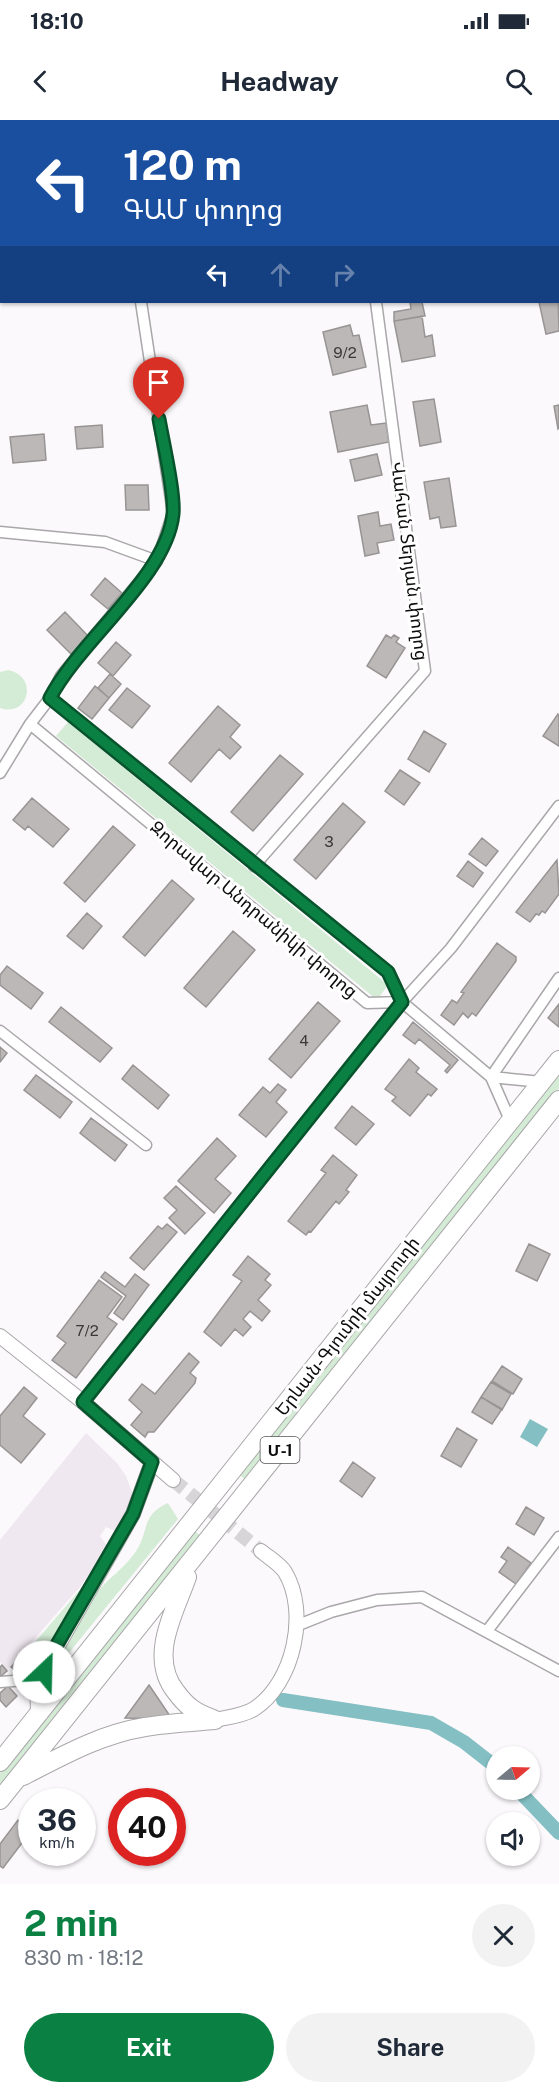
<!DOCTYPE html>
<html lang="en">
<head>
<meta charset="utf-8">
<style>
	:root { --surface:#fff; --page:#f2f2f3; --text:#1f2937; --muted:#747a83; --accent:#0b8043 }
	body { margin:0; font-family:"Public Sans","Noto Sans Armenian",sans-serif; background:var(--page); color:var(--text); height:100vh; display:flex; flex-direction:column; font-size:22px; white-space:nowrap }
	* { box-sizing:border-box; margin:0 }
	p { font-size:20px; color:var(--muted) }
	.icon { flex:none; width:33px; height:33px; fill:none; stroke:currentColor; stroke-width:2; stroke-linecap:round; stroke-linejoin:round }
	.map { position:relative; height:1764px; overflow:hidden }
	.panel { display:flex; flex-direction:column; background:var(--surface); flex:1 }
	.panel>* { flex:none }
	.top-card { position:absolute; left:0px; top:0px; width:560px; height:183px; box-shadow:0 2px 4px #0004; background:#1a4fa0; color:#fff; overflow:hidden }
	.needle { width:39px; rotate:71deg }
	.controls { position:absolute; left:486px; top:1626px; display:grid; gap:12px }
	.controls a { display:grid; place-items:center; width:54px; height:54px; border-radius:50%; background:var(--surface); box-shadow:0 2px 4px #0004; font-size:30px }
	.speed { position:absolute; left:18px; top:1668px; display:flex; gap:12px; font-size:30px; font-weight:700; text-align:center }
	.speed>* { display:grid; place-content:center; width:78px; height:78px; border-radius:50%; background:var(--surface); box-shadow:0 2px 4px #0004; line-height:1 }
	.speed small { font-size:15px; font-weight:400 }
	.speed .limit { border:9px solid #d22; background:#fff; color:#111 }
	.pin { position:absolute; display:grid; place-items:center; width:51px; height:51px; color:#fff; margin:-62px -26px; border-radius:50% 50% 50% 0; rotate:-45deg; box-shadow:0 0 6px #0007 }
	.pin .icon { rotate:45deg }
	.me { position:absolute; width:66px; margin:-33px; rotate:24deg; stroke-linejoin:round; filter:drop-shadow(0 0 4px #0008) }
	.turn { display:flex; align-items:center; gap:21px; height:126px; padding:0 24px; font-size:27px }
	.turn .icon { width:78px; height:78px; stroke-width:2.5 }
	.turn b { display:block; font-size:42px; line-height:51px }
	.lanes { display:flex; align-items:center; height:57px; padding:0 24px; background:#0003; justify-content:center; gap:30px; direction:ltr }
	.lanes .off { opacity:.35 }
	.round { display:grid; place-items:center; flex:none; width:63px; height:63px; border-radius:32px; background:var(--page) }
	.overview { display:flex; align-items:center; justify-content:space-between; height:102px; padding:0 24px }
	h1 { font-size:36px; font-weight:700; line-height:45px; color:var(--accent) }
	.action { display:flex; gap:12px; margin-top:auto; padding:12px 24px }
	.action a { flex:1; height:69px; border-radius:36px; background:var(--accent); color:#fff; font-size:24px; font-weight:700; line-height:69px; text-align:center }
	.action a+a { background:var(--page); color:var(--text) }
	.status { display:flex; justify-content:space-between; align-items:center; height:42px; padding:0 30px; background:var(--surface); direction:ltr }
	.status svg { height:16px; fill:currentColor }
	header { display:flex; justify-content:space-between; align-items:center; height:78px; padding:0 24px; background:var(--surface); font-size:27px; font-weight:700 }
	.map>svg:first-child { display:block }
	.built { fill:#f0e8f0 }
	.green { fill:#d4ecd6 }
	.water { fill:#83bfc3 }
	.lines { fill:none; stroke-linecap:round; stroke-linejoin:round }
	.canal { stroke:#83bfc3; stroke-width:14 }
	.building { fill:#bcb8b8; stroke:#979494; stroke-width:1.5 }
	.tertiary-tunnel { stroke:#d8d5d8; stroke-width:14; stroke-dasharray:14 7; stroke-linecap:butt }
	.minor-casing { stroke:#a9a7a9; stroke-width:13 }
	.tertiary-casing { stroke:#a9a7a9; stroke-width:16 }
	.trunk-casing { stroke:#a9a7a9; stroke-width:20 }
	.minor { stroke:#fff; stroke-width:10 }
	.tertiary { stroke:#fff; stroke-width:14 }
	.trunk { stroke:#fff; stroke-width:18 }
	.route-casing { stroke:#07532c; stroke-width:15 }
	.route { stroke:#0b8043; stroke-width:10 }
	.labels { text-anchor:middle; dominant-baseline:central; stroke-width:6; stroke-linejoin:round; paint-order:stroke }
	.number-label { font-size:15px; fill:#393738 }
	.shield { fill:#fff; stroke:#565556; stroke-width:1.5 }
	.shield-label { font-size:16px; font-weight:bold; fill:#0d0c0d }
	.street-label { font-size:18px; fill:#0d0c0d; stroke:#fff }
</style>
</head>
<body>
<div class="status"><b>18:10</b><svg viewBox="0 0 49 12"><path d="M0 12V9h3v3zM5 12V6h3v6zM10 12V3h3v9zM15 12V0h3v12zM26 1h20v11H26zM47 4h2v5h-2z"/></svg></div>
<header><svg class="icon" aria-label="back" viewBox="0 0 24 24"><path d="M15 5l-7 7 7 7"/></svg>Headway<svg class="icon" aria-label="search" viewBox="0 0 24 24"><circle cx="10" cy="10" r="6"/><path d="M15 15l6 6"/></svg></header>
<div class="map">
<svg width="559" height="1764" viewBox="0 0 559 1764">
	<rect width="100%" height="100%" fill="#fcf9fc"/>
	<path class="built" d="M86 1313 117 1343 126 1356 133 1375 115 1411 106 1407 100 1416 108 1427 99 1440 80 1467 7 1550 0 1542V1420Z"/>
	<path class="green" d="M8 550C39 556 29 598 0 588V552Z
		M68 602 388 865 377 880 56 616Z
		M559 952V968L246 1360 238 1354Z
		M168 1383 178 1399 59 1545C66 1520 80 1491 98 1471 109 1458 124 1448 134 1434 151 1411 139 1396 168 1383Z
		M195 1411 202 1417 0 1669V1653Z
		M89 1459 50 1524 44 1531 36 1521Z"/>
	<path class="water" d="M530 1299 548 1309 537 1327 520 1317Z"/>
	<g class="lines">
		<path class="canal" d="M283 1580 431 1603 464 1622 496 1647
			M518 1670 559 1713"/>
	</g>
	<path class="building" d="M558 176 559 211 546 214 539 182H558Z
		M410 182H422L425 196 394 201V192L411 189Z
		M422 196 425 217 432 215 435 236 402 242 394 201Z
		M350 205 353 216 359 215 366 247 333 255 323 212Z
		M434 279 441 322 420 326 413 282Z
		M367 285 371 305 386 303 389 322 338 332 330 292Z
		M559 285V308L558 309 554 286Z
		M102 305 103 327 77 329 75 307Z
		M44 314 46 340 13 343 10 317Z
		M377 334 382 355 355 361 350 340Z
		M449 358 456 406 441 408 439 397 430 399 424 362Z
		M125 365H148L149 390H126Z
		M378 392 380 406 391 404 394 420 377 423 379 433 365 436 358 396Z
		M105 458 122 473 108 489 91 475Z
		M65 492 89 517 71 534 47 510Z
		M386 515 391 518 394 515 399 518 396 522 405 528 386 558 367 546Z
		M116 522 131 535 113 556 98 543Z
		M110 554 121 564 109 578 98 568Z
		M95 566 109 578 92 599 78 588Z
		M127 568 150 586 132 608 109 590Z
		M218 586 240 605 230 617 241 627 230 639 219 629 191 662 169 643Z
		M558 594 559 595V626L543 616Z
		M424 611 446 624 429 652 408 639Z
		M280 635 303 654 253 711 231 692Z
		M400 650 420 663 404 685 385 671Z
		M32 678 69 709 53 727 28 706 25 710 13 700Z
		M343 683 365 702 316 759 294 740Z
		M113 706 135 725 85 782 64 763Z
		M482 718 498 731 486 746 469 734Z
		M557 740 559 774 545 793 542 791 539 795 536 794 530 802 516 792Z
		M468 741 483 753 473 767 457 756Z
		M172 760 194 779 145 836 123 817Z
		M87 793 102 806 83 829 67 816Z
		M233 811 255 830 206 887 184 868Z
		M497 823 516 837V841L476 896 472 893 468 898 463 893 454 905 441 895 452 880 457 883 464 873 461 872Z
		M7 846 43 873 31 889 0 865V855Z
		M318 882 340 901 291 958 269 939Z
		M559 884V907L548 898Z
		M61 887 112 928 100 942 49 902Z
		M413 902 458 940 447 953 445 951 450 945 419 919 415 924 403 915Z
		M0 927 7 933 0 942Z
		M409 939 419 948 416 952 437 969 431 976 428 974 410 996 392 981 396 977 385 969Z
		M133 945 169 975 158 989 122 959Z
		M36 955 72 982 60 998 24 970Z
		M278 964 286 970 276 982 287 992 266 1017 239 995 263 967 270 973Z
		M352 986 374 1004 356 1025 335 1008Z
		M91 998 127 1025 115 1041 80 1013Z
		M217 1018 236 1036 215 1059 231 1073 214 1093 178 1061Z
		M333 1035 357 1055 346 1070 349 1072 339 1084 336 1081 311 1112 309 1111 306 1115 288 1101 326 1053 321 1050Z
		M176 1066 205 1093 185 1114 169 1098 177 1090 164 1078Z
		M167 1104 177 1112 144 1150 130 1138 158 1106 162 1109Z
		M529 1124 550 1134 537 1161 516 1151Z
		M248 1136 270 1154 265 1160 271 1165 258 1180 270 1191 262 1201 250 1191 243 1199 251 1207 243 1216 235 1209 221 1226 204 1212 242 1161 233 1155Z
		M105 1152 125 1167 135 1154 149 1165 123 1200 114 1193 126 1176 101 1157Z
		M99 1160 122 1177 107 1197 117 1204 76 1258 52 1240 66 1223 57 1216Z
		M189 1233 199 1242 190 1253 196 1258 195 1263 154 1312H148L145 1317 131 1305 142 1292 129 1280 142 1264 155 1274Z
		M502 1246 522 1259 513 1274 492 1261Z
		M491 1262 511 1274 502 1290 481 1277Z
		M24 1267 37 1278 23 1296 45 1314 21 1343 0 1325V1296Z
		M481 1277 502 1289 492 1304 472 1292Z
		M457 1308 477 1320 461 1347 441 1336Z
		M353 1342 375 1358 362 1377 340 1361Z
		M526 1387 544 1398 534 1415 516 1404Z
		M508 1427 531 1443 516 1464 499 1452 507 1441 501 1437Z
		M22 1536 34 1547 24 1558 11 1547Z
		M2 1545 7 1551 0 1557V1547Z
		M149 1565 172 1599 125 1598Z
		M8 1566 17 1576 6 1587 0 1580V1573Z
		M18 1700 31 1711 3 1748 0 1746V1724Z"/>
	<g class="lines">
		<path class="tertiary-tunnel" d="M173 1360 261 1431"/>
		<defs>
			<path id="minor" d="M114 0V2
				M558 42H559
				M0 122 2 121
				M0 412 105 422 157 441
				M50 578 388 852 402 882 491 957 510 1000
				M30 604 367 883 402 882
				M0 653 30 604 50 578 61 556 157 441 173 393 141 182
				M254 746 425 551 376 182
				M0 911 146 1025
				M491 957 559 858
				M491 957 542 962
				M83 1282 402 882 451 828 559 686
				M296 1506 331 1492 377 1480 422 1477 559 1551
				M487 1511 559 1417
				M0 1562 39 1559"/>
			<path id="tertiary" d="M0 1216 83 1282 173 1360
				M39 1559 133 1394 152 1342
				M215 1600C228 1597 243 1596 254 1589 294 1563 309 1492 285 1452 280 1444 268 1437 261 1431"/>
			<path id="trunk" d="M187 1457C174 1494 148 1537 176 1572 187 1587 196 1593 213 1599
				M40 1592 39 1559 68 1556
				M0 1642 559 940
				M23 1656C62 1636 101 1614 145 1607 168 1603 192 1602 215 1600
				M0 1680 559 980"/>
		</defs>
		<use href="#minor" class="minor-casing"/>
		<use href="#tertiary" class="tertiary-casing"/>
		<use href="#trunk" class="trunk-casing"/>
		<use href="#minor" class="minor"/>
		<use href="#tertiary" class="tertiary"/>
		<use href="#trunk" class="trunk"/>
	</g>
	<g class="lines">
		<defs>
			<path id="route" d="M44 1552 48 1540 133 1394 152 1342 83 1282 402 882 388 852 50 578C79 521 167 456 173 394 175 373 163 322 159 299"/>
		</defs>
		<use href="#route" class="route-casing"/>
		<use href="#route" class="route"/>
	</g>
	<g class="labels">
		<g class="number-label">
			<text x="345" y="232">9/2</text>
			<text x="329" y="721">3</text>
			<text x="304" y="920">4</text>
			<text x="87" y="1210">7/2</text>
		</g>
		<rect class="shield" x="260.5" y="1317" width="39" height="26" rx="4.5"/>
		<g class="shield-label">
			<text x="280" y="1330">Մ-1</text>
		</g>
		<g class="street-label">
			<text transform="translate(410 441) rotate(83)">Վահան Տերյան փողոց</text>
			<text transform="translate(254 789) rotate(40)">Զորավար Անդրանիկի փողոց</text>
			<text transform="translate(347 1206) rotate(-52)">Երևան-Գյումրի մայրուղի</text>
		</g>
	</g>
</svg>
<div class="controls">
<a><svg class="needle" viewBox="-14 -14 28 28"><path d="M0-13l5 13h-10z" fill="#e53935"/><path d="M0 13l5-13h-10z" fill="#747a83"/></svg></a>
<a><svg class="icon" aria-label="sound" viewBox="0 0 24 24"><path d="M4 9h4l5-4v14l-5-4H4zM17 9q2 3 0 6"/></svg></a>
</div>
<div class="speed"><div>36<small>km/h</small></div><div class="limit">40</div></div>
<div class="pin" style="left:159px;top:299px;background:#d93025"><svg class="icon" aria-label="arrive" viewBox="0 0 24 24"><path d="M6 21V4h12l-3 4 3 4H6"/></svg></div>
<svg class="me" style="left:44px;top:1552px" viewBox="-20 -20 40 40"><circle r="19" fill="#fff"/><path d="M0-13L10 11 0 6-10 11z" fill="#0b8043"/></svg>
<div class="top-card">
<div class="turn"><svg class="icon" aria-label="left" viewBox="0 0 24 24"><path d="M17 20v-9H6M10 6l-5 5 5 5"/></svg><div><b>120 m</b>ԳԱՄ փողոց</div></div>
<div class="lanes"><svg class="icon" aria-label="left" viewBox="0 0 24 24"><path d="M17 20v-9H6M10 6l-5 5 5 5"/></svg><svg class="icon off" aria-label="ahead" viewBox="0 0 24 24"><path d="M12 20V5M6 11l6-6 6 6"/></svg><svg class="icon off" aria-label="right" viewBox="0 0 24 24"><path d="M7 20v-9h11M14 6l5 5-5 5"/></svg></div>
</div>
</div>
<section class="panel">
<div class="overview"><div><h1>2 min</h1><p>830 m · 18:12</p></div><a class="round"><svg class="icon" aria-label="close" viewBox="0 0 24 24"><path d="M6 6l12 12M18 6L6 18"/></svg></a></div>
<div class="action"><a>Exit</a><a>Share</a></div>
</section>
</body>
</html>
